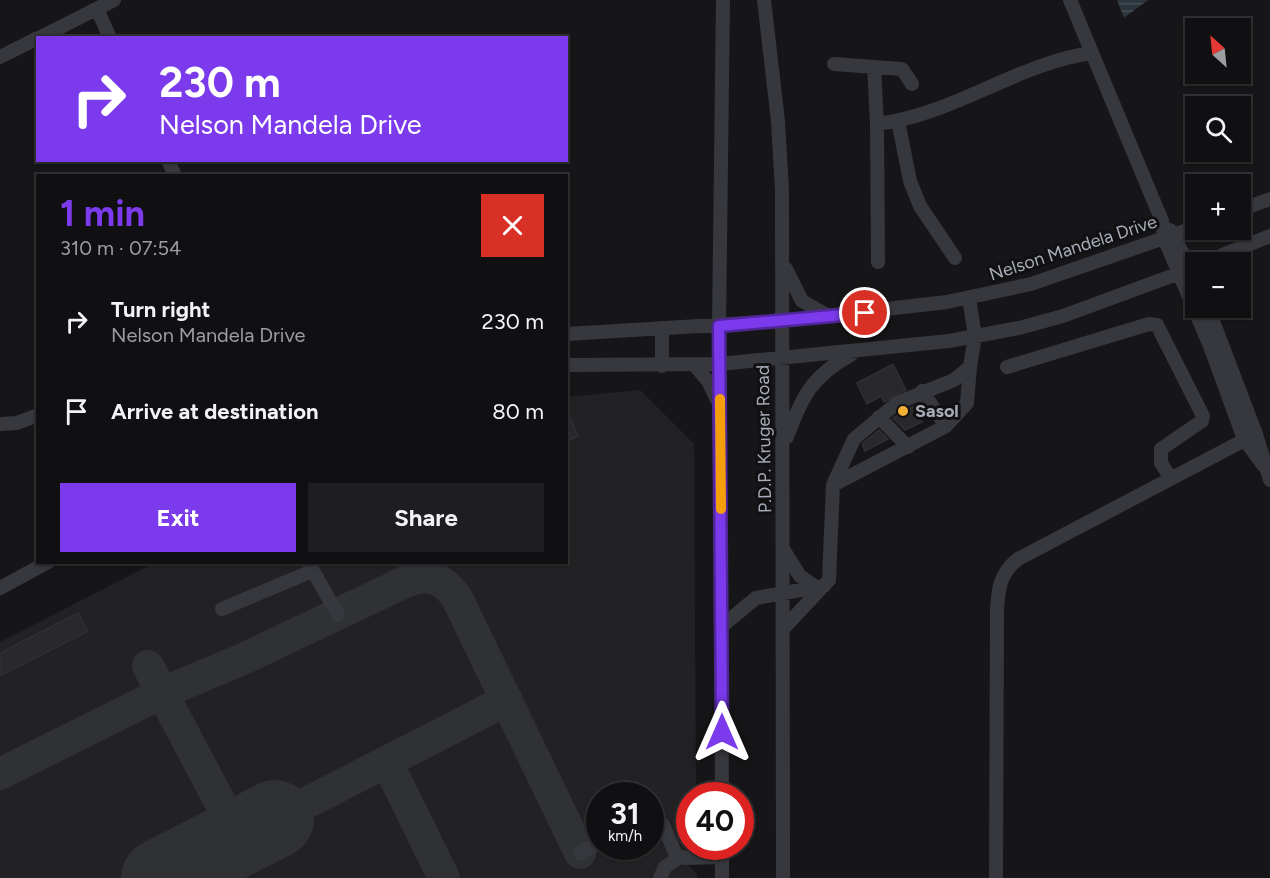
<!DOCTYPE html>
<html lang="en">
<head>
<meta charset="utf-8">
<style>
	:root { --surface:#101012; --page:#1e1e20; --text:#f1f3f6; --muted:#9c9d9f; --line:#303032; --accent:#7c3aed }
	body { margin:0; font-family:Figtree,sans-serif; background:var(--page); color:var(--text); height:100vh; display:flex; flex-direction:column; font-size:22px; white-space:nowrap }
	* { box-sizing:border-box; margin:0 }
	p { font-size:20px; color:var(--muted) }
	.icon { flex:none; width:33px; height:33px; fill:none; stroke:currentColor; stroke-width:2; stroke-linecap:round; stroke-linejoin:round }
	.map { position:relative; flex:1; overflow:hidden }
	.sheet { position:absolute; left:36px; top:174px; width:532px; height:390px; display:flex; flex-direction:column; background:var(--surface); border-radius:0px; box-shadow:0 2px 4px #0004,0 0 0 2px var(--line) }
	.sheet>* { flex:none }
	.hud { position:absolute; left:36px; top:36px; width:532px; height:126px; border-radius:0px; box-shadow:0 2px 4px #0004,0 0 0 2px var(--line); background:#7c3aed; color:#fff; overflow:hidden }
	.needle { width:39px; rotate:333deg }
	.tools { position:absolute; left:1185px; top:18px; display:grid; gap:12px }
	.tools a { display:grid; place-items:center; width:66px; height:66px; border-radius:0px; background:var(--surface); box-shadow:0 2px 4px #0004,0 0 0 2px var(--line); font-size:30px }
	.speed { position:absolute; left:586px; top:782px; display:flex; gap:12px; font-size:30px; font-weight:700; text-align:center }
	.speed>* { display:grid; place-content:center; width:78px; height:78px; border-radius:50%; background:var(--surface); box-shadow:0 2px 4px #0004,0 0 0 2px var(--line); line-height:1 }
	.speed small { font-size:15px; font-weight:400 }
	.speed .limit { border:9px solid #d22; background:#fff; color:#111 }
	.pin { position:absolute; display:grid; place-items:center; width:51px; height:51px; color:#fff; margin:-26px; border:3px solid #fff; border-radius:50%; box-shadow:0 2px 6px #0007 }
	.me { position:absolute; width:66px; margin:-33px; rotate:0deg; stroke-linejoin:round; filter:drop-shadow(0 0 4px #0008) }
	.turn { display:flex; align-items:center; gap:21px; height:126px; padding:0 24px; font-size:27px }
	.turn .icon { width:78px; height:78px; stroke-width:2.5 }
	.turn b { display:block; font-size:42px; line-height:51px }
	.round { display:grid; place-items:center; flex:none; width:63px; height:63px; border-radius:0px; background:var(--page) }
	.headline { display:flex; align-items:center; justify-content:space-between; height:102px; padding:0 24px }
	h1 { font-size:36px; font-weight:700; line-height:45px; color:var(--accent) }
	.cta { display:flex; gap:12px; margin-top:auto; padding:12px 24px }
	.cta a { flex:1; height:69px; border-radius:0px; background:var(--accent); color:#fff; font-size:24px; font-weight:700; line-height:69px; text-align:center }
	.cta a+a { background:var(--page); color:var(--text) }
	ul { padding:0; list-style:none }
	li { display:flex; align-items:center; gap:18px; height:90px; padding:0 24px }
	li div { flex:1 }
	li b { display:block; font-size:22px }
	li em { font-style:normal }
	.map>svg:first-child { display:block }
	.built { fill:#222225; fill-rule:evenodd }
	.water { fill:url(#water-rules) }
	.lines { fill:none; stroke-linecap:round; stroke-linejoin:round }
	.taxiway { stroke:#303135; stroke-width:32 }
	.runway { stroke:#303135; stroke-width:78 }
	.building { fill:#29292c; stroke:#303034; stroke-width:1.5 }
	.minor { stroke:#37383d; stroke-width:14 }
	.route-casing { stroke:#51269a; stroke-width:15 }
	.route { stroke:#7c3aed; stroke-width:10 }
	.slow { stroke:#f59e0b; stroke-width:10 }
	.poi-dot { fill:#f2b134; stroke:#111113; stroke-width:2 }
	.labels { text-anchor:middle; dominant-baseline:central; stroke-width:6; stroke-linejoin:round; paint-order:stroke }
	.street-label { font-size:18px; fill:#a8adb8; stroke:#111113 }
	.poi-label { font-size:18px; font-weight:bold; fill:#a8adb8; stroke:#111113; text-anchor:start }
</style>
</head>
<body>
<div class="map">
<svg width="1270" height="878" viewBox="0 0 1270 878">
	<defs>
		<pattern id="water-rules" width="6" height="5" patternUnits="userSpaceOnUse" patternTransform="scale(1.5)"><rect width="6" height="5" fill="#2c353c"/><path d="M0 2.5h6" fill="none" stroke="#485056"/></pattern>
	</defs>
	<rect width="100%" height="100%" fill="#161618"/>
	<path class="built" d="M640 390 694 444 696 795H690V846L696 847 686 854V862L697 874V878H0V642L154 563 567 562V397ZM600 795H651V846H600Z"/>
	<path class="water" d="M1117 0H1148L1124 18Z"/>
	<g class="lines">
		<path class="taxiway" d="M148 666 239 838
			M387 762 444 878
			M0 774 162 693 243 659 407 581C431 573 445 579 458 600L580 853
			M275 819 507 700"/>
		<path class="runway" d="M160 878 275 819"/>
	</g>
	<path class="building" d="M893 364 906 390 884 402 881 396 867 404 857 383Z
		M914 406 922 422 905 430 893 418Z
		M567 411 578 436 567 441Z
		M879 430 888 439 865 451 862 444Z
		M78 613 88 631 0 676V653Z"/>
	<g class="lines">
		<path class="minor" d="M764 0 778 121 782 191 783 878
			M1070 0 1162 221 1164 238 1210 346 1244 439 1264 466
			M97 9 110 38
			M39 38 114 0
			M0 57 38 38
			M834 64 874 67 877 124C953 115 1016 64 1091 53
			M874 67 902 69 912 84
			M898 121 910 181 920 206 955 258
			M877 124 878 262
			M168 160 175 176
			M1240 210 1270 199
			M1170 230 1196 278
			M1205 262 1270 236
			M786 269 802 301 827 315
			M1208 308 1256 434 1270 480
			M567 334 782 321 947 302 1031 284 1196 227
			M567 365 720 364 949 341 1019 328 1063 316 1196 267
			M694 365 708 381 718 402
			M662 366V328
			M1007 367 1149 324 1157 325 1203 416 1202 421 1161 449V463L1170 477
			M922 391 946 426
			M879 417 908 447
			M0 424 17 423 38 415
			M787 437C802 396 812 376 852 354
			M833 485 946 426 967 403 970 367
			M783 549 800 576 817 588
			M308 562 338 615
			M0 588 48 562
			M222 609 312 571
			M722 626 756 598 824 586
			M783 629 829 580 833 485 854 439 897 403 954 380 970 367 975 336 969 298
			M722 795 719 326 723 0
			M651 819 663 825 676 855 686 858 722 857
			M580 853 600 842
			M660 878 665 867 680 857
			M722 878V846
			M996 878 997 611C998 589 1000 573 1018 559L1256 434"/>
	</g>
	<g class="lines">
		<defs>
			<path id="route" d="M722 732 719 326 865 313"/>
		</defs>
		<use href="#route" class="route-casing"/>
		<use href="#route" class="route"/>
		<path class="slow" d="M720 399 721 509"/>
	</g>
	<circle class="poi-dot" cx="903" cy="411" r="6"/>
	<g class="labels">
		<g class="street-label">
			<text transform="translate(1073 248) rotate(-18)">Nelson Mandela Drive</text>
			<text transform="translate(764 439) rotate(-91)">P.D.P. Kruger Road</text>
		</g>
		<g class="poi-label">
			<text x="915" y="411">Sasol</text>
		</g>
	</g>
</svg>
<div class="tools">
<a><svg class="needle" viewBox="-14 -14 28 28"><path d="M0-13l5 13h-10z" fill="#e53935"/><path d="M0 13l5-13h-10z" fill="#9c9d9f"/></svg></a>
<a><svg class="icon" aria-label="search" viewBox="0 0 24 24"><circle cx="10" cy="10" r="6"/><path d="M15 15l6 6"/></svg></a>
<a>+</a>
<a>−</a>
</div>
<div class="speed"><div>31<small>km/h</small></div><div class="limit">40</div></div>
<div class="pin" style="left:865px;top:313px;background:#d93025"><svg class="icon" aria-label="arrive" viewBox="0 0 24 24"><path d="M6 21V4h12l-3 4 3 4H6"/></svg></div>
<svg class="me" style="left:722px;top:732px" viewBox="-20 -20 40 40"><path d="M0-17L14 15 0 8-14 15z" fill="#7c3aed" stroke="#fff" stroke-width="4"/></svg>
<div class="hud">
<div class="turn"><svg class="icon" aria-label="right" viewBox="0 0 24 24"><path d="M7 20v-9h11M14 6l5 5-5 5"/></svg><div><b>230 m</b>Nelson Mandela Drive</div></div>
</div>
<section class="sheet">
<div class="headline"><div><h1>1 min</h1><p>310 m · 07:54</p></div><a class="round" style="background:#d93025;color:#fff"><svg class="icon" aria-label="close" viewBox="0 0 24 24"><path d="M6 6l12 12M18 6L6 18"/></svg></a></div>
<ul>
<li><svg class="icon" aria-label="right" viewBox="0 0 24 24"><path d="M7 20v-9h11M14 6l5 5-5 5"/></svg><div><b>Turn right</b><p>Nelson Mandela Drive</p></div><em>230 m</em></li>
<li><svg class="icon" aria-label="arrive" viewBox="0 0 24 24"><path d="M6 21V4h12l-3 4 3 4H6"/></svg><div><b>Arrive at destination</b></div><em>80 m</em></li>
</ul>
<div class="cta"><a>Exit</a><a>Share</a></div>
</section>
</div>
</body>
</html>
